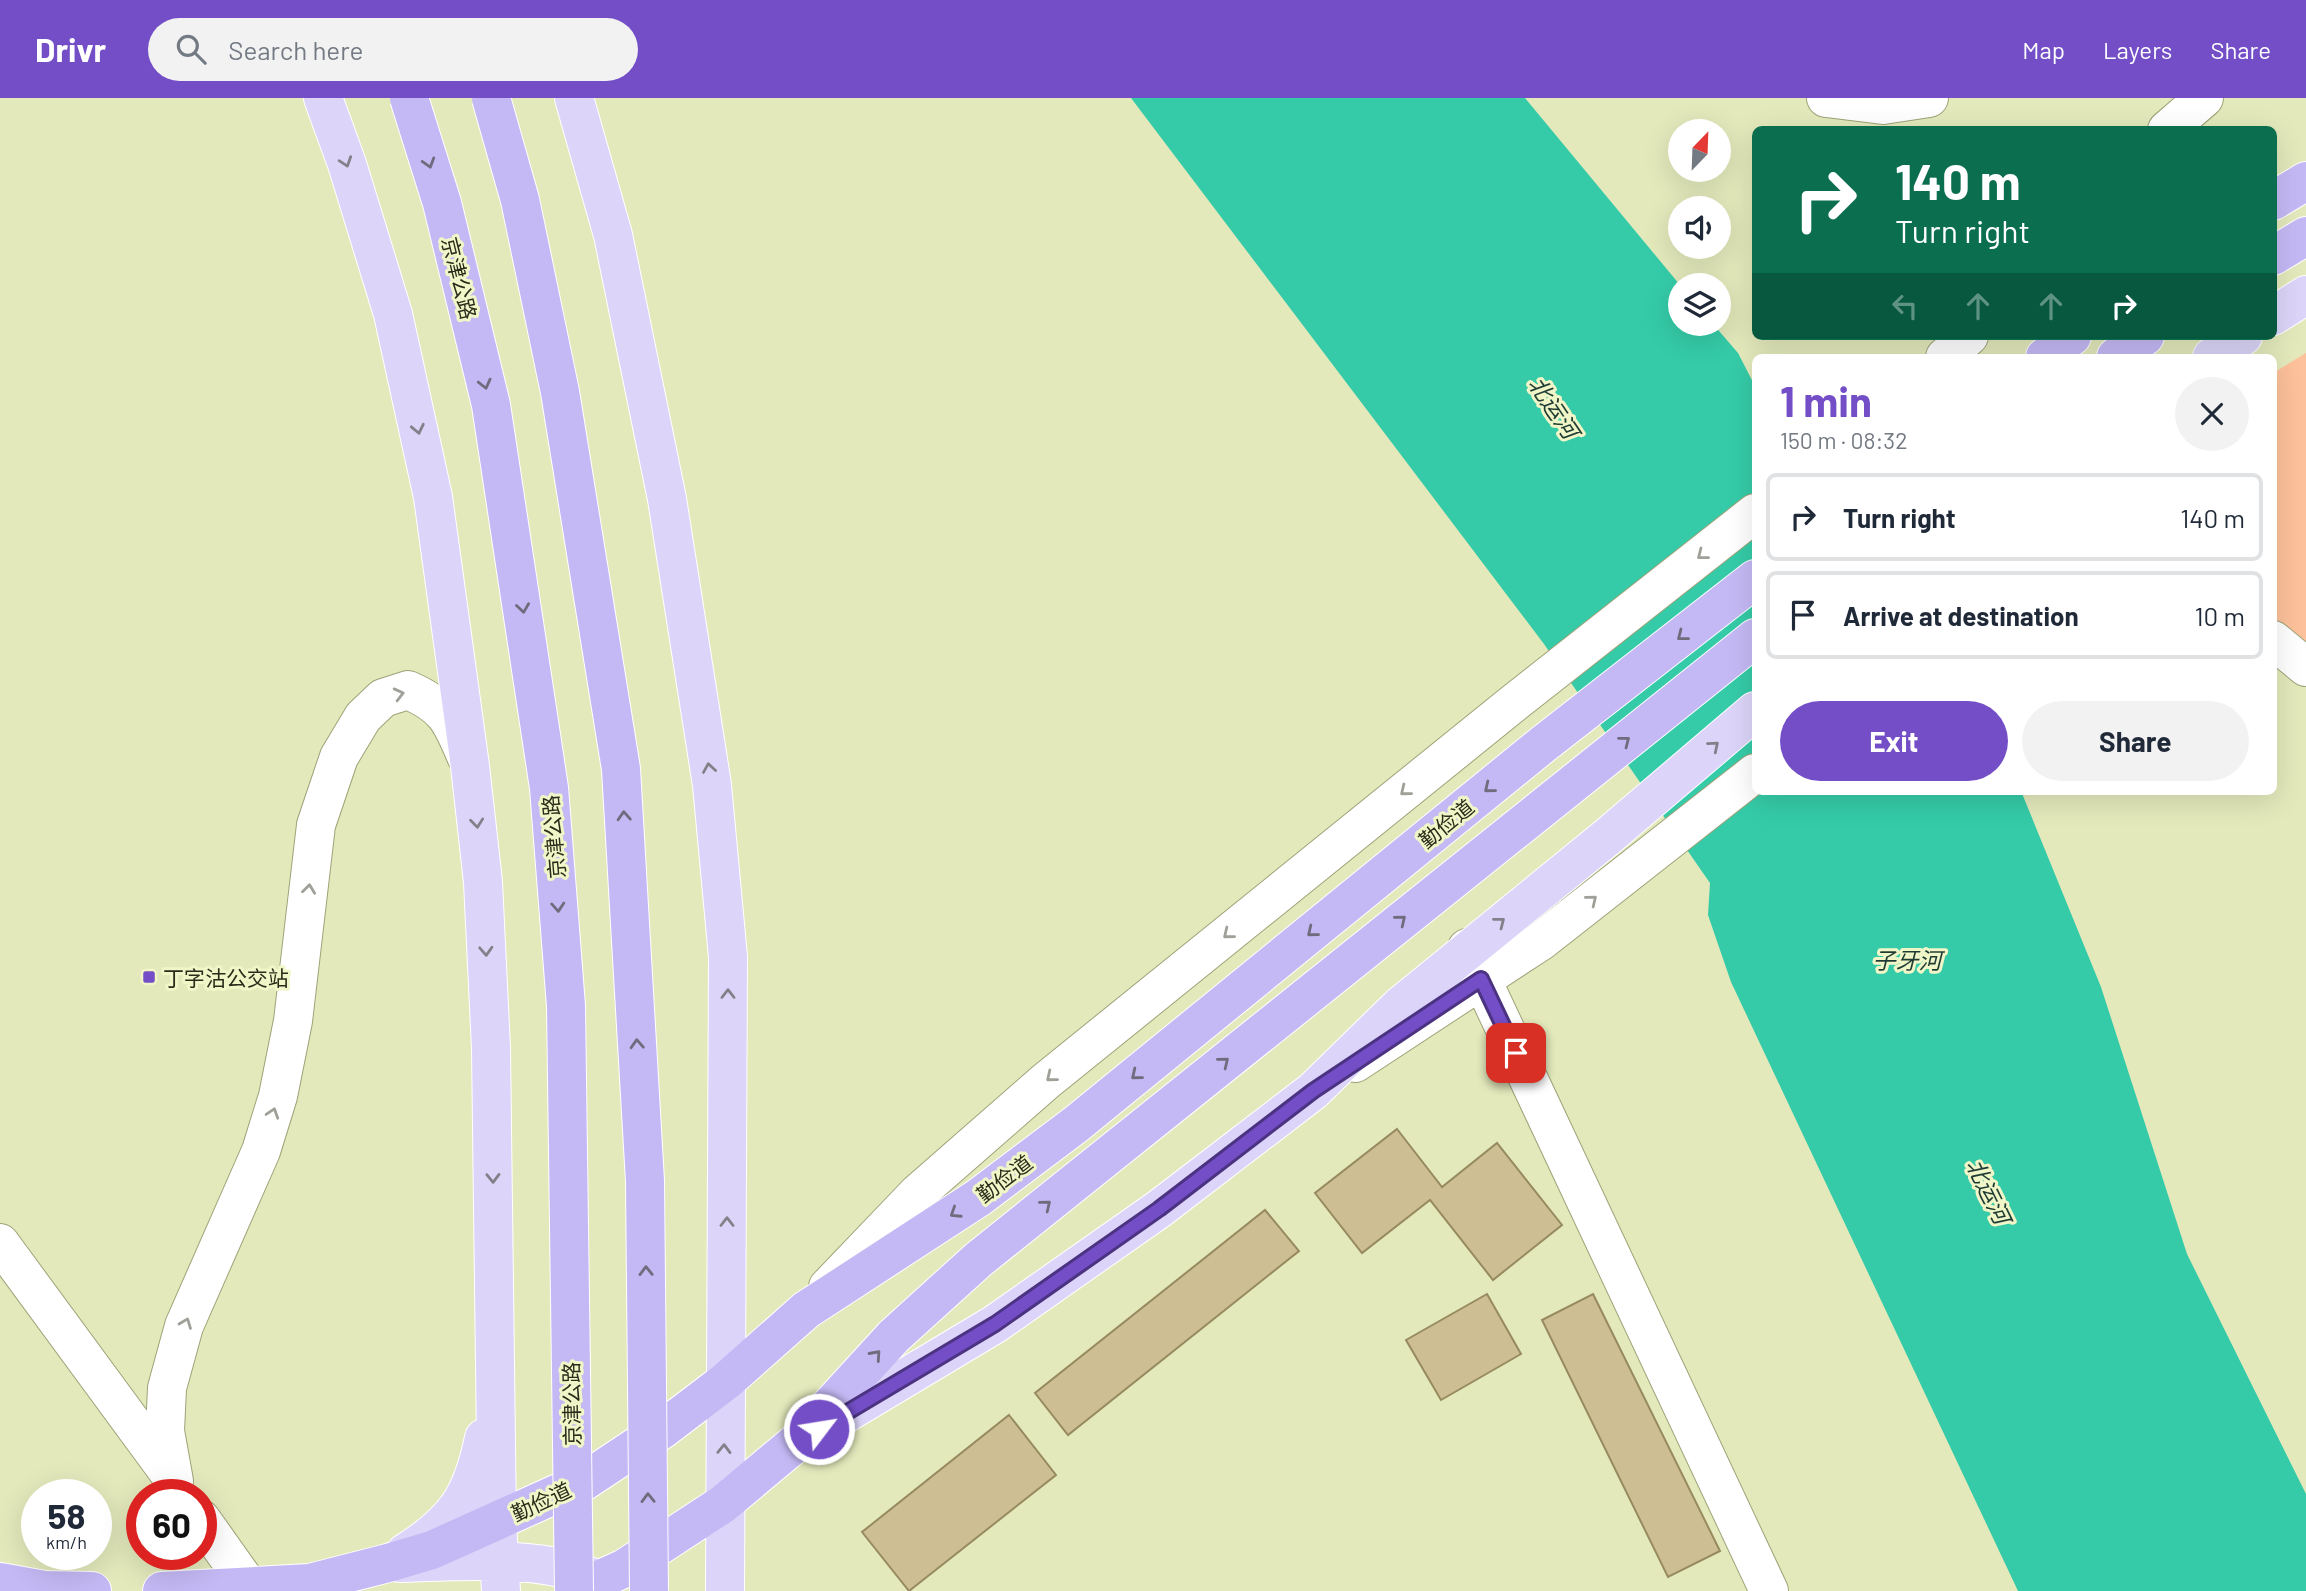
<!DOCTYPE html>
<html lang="en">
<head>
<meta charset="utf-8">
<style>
	:root { --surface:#fff; --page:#f2f2f3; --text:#1f2937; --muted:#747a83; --line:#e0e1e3; --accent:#734ec7 }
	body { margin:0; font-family:Barlow,"Noto Sans SC",sans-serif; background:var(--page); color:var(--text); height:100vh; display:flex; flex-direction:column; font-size:26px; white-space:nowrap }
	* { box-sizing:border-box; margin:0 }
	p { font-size:23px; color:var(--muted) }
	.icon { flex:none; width:38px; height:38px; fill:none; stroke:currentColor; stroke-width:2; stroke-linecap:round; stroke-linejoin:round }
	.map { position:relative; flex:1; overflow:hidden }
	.sheet { position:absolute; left:1752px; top:256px; width:525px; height:441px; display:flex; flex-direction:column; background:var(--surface); border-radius:10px; box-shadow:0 7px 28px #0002 }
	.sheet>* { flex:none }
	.banner { position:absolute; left:1752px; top:28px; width:525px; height:214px; border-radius:10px; box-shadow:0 7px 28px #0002; background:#0b6e4f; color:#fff; overflow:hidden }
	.needle { width:46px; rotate:23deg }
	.tools { position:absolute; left:1668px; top:21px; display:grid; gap:14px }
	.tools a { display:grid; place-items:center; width:63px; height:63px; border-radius:50%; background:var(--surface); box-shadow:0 7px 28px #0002; font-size:35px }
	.speed { position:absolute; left:21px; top:1381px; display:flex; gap:14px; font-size:35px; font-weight:700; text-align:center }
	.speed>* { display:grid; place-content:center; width:91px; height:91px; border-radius:50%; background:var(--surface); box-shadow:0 7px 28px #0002; line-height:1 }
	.speed small { font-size:18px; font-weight:400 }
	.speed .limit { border:10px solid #d22; background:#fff; color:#111 }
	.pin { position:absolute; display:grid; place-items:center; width:60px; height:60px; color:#fff; margin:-30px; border-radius:14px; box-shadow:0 4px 10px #0006 }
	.me { position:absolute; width:77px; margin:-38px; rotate:59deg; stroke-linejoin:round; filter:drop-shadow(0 0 5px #0008) }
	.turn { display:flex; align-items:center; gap:24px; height:147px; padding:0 28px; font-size:32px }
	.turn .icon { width:91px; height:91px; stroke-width:2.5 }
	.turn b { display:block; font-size:49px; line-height:60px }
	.lanes { display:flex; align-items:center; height:66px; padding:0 28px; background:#0003; justify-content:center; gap:35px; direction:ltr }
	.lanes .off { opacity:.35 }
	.round { display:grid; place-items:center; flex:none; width:74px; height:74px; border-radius:37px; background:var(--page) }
	.head { display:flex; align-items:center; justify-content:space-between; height:119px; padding:0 28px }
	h1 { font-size:42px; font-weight:700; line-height:52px; color:var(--accent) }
	.button { display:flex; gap:14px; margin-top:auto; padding:14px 28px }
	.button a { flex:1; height:80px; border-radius:42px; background:var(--accent); color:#fff; font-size:28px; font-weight:700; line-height:80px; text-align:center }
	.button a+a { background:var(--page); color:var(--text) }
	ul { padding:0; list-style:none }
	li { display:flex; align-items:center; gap:21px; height:88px; margin:0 14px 10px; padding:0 14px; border:4px solid var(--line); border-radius:10px }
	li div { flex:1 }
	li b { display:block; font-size:26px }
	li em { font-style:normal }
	header { display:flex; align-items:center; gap:42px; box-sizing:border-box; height:98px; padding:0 35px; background:var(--accent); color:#fff }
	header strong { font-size:33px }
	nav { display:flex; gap:38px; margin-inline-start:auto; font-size:24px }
	.search { width:490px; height:63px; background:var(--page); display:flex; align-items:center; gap:18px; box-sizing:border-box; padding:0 24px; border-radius:38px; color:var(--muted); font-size:26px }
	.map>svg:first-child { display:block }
	.green { fill:#fdc19b }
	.water { fill:#35cba8 }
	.building { fill:#cdbf93; stroke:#978a60; stroke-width:2 }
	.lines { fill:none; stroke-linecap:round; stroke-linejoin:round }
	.minor-casing { stroke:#9ea378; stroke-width:40 }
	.major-casing { stroke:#fff; stroke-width:40 }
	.highway-casing { stroke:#fff; stroke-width:40 }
	.minor { stroke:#fff; stroke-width:38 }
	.major { stroke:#dcd5f9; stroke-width:38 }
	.highway { stroke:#c5b9f5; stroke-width:38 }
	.highway-bridge-casing { stroke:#fff; stroke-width:40; stroke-linecap:butt }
	.highway-bridge { stroke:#c5b9f5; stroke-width:38 }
	.oneway { stroke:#83808a }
	.oneway2 { stroke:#706b7d }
	.oneway3 { stroke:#9fa098 }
	.route-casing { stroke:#4b3381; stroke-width:18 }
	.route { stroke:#734ec7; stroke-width:12 }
	.poi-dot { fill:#734ec7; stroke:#f0f6c7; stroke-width:2.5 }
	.labels { text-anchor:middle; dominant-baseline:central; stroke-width:6; stroke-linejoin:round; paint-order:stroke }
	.street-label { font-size:21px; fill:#2a2c1a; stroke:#f0f6c7 }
	.poi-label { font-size:21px; fill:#2a2c1a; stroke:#f0f6c7; text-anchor:start }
	.water-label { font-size:23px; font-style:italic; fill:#1e3b33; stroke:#f0f6c7 }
</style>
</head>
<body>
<header>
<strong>Drivr</strong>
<div class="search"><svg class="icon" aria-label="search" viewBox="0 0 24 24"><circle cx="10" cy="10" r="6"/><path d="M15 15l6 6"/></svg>Search here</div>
<nav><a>Map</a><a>Layers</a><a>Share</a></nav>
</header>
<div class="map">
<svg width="2306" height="1493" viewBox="0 0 2306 1493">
	<rect width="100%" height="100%" fill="#e3e9bb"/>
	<path class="green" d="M2306 255V546L2273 524V275Z"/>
	<path class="water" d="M1131 0H1525L1680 187V226H1713L1738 255 1755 288V693H2021L2101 889 2187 1156 2306 1396V1493H2018L1731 884 1708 817 1710 785 1544 546Z"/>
	<path class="building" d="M1397 1031 1442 1089 1497 1045 1562 1127 1493 1182 1430 1102 1362 1155 1315 1095Z
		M1265 1112 1299 1153 1068 1337 1035 1295Z
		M1487 1196 1521 1256 1441 1302 1406 1242Z
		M1593 1196 1720 1453 1668 1479 1542 1222Z
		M1009 1317 1056 1377 909 1493 862 1434Z"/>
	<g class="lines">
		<defs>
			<path id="minor" d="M1826 0 1883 7 1929 0
				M2167 32 2204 0
				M1945 259 1969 238
				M2273 542 2306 569
				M1467 850 1769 1493
				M1355 965 1541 843 1755 675
				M0 1145 169 1375
				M828 1189 918 1095 1046 983 1515 604 1755 415
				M174 1383 165 1333 167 1290 184 1228 261 1053 278 998 293 923 316 727 339 659 363 619 383 600 408 592C445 608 451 622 466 658
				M201 1421 250 1490"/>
			<path id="major" d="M323 0 347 66 393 216 433 399 470 668 483 784 491 950 497 1424 501 1493
				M574 0 613 137 667 401 712 687 728 859 725 1493
				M2273 218 2306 197
				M2212 259 2243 238
				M808 1338 995 1226 1159 1111 1313 993 1400 908 1606 740 1755 613
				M405 1455C456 1423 472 1398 484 1340
				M400 1465C462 1463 547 1456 603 1484"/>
			<path id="highway" d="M2273 103 2306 83
				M2273 158 2306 138
				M2045 259 2072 238
				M2116 259 2145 238
				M0 1484 44 1492 92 1493
				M162 1493 310 1485 388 1465 432 1452 583 1384 663 1331 726 1283 806 1212 978 1100 1075 1027 1542 647 1755 481
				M574 1493 625 1470 723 1406 797 1344 894 1238 979 1161 1755 540"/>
		</defs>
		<use href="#minor" class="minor-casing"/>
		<use href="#major" class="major-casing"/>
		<use href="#highway" class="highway-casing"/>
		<use href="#minor" class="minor"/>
		<use href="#major" class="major"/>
		<use href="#highway" class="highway"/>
		<defs>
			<path id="highway-bridge" d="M409 0 442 105 491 307 549 690 566 908 574 1493
				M491 0 520 102 560 294 621 671 645 1083 649 1493"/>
		</defs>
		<use href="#highway-bridge" class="highway-bridge-casing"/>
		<use href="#highway-bridge" class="highway-bridge"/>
	</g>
	<defs><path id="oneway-chevron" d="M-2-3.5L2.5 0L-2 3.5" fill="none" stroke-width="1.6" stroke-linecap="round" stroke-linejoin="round" transform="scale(1.75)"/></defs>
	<g class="oneway">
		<use href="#oneway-chevron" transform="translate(346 64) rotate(71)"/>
		<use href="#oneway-chevron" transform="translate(418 331) rotate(78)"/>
		<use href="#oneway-chevron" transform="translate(1714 648) rotate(-40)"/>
		<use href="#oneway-chevron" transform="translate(709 670) rotate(-99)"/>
		<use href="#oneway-chevron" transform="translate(477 725) rotate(84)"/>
		<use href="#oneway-chevron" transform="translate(1500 824) rotate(-38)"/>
		<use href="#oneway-chevron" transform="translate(486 853) rotate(87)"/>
		<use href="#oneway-chevron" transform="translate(728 896) rotate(-90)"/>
		<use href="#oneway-chevron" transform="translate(493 1080) rotate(89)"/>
		<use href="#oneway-chevron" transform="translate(727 1124) rotate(-90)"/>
		<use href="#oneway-chevron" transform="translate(724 1351) rotate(-89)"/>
	</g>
	<g class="oneway2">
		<use href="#oneway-chevron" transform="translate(429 65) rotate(73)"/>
		<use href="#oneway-chevron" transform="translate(485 286) rotate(76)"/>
		<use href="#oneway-chevron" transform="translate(523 510) rotate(82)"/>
		<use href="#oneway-chevron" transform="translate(1682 538) rotate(142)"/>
		<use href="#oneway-chevron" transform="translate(1625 643) rotate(-38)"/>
		<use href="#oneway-chevron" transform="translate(1489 690) rotate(141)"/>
		<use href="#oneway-chevron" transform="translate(624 718) rotate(-93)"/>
		<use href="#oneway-chevron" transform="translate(558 809) rotate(86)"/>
		<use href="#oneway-chevron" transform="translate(1401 822) rotate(-39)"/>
		<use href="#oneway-chevron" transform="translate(1312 834) rotate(141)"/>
		<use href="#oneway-chevron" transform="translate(637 946) rotate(-93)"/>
		<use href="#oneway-chevron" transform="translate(1224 964) rotate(-39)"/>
		<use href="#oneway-chevron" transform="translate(1136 977) rotate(141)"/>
		<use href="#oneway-chevron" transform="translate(1046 1107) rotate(-39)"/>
		<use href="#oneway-chevron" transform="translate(955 1115) rotate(147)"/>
		<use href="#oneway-chevron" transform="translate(646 1173) rotate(-91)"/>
		<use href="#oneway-chevron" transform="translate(876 1257) rotate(-48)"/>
		<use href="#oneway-chevron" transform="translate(648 1400) rotate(-91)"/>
	</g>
	<g class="oneway3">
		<use href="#oneway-chevron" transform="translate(1702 457) rotate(142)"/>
		<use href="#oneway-chevron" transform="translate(399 596) rotate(-14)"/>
		<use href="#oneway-chevron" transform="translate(1405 693) rotate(141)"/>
		<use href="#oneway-chevron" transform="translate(309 791) rotate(-83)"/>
		<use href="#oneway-chevron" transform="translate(1592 802) rotate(-39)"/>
		<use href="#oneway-chevron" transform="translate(1228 836) rotate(141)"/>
		<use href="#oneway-chevron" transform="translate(1051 979) rotate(141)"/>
		<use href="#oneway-chevron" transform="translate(273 1015) rotate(-72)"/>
		<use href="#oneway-chevron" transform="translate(186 1225) rotate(-69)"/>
	</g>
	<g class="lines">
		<defs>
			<path id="route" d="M819 1331 995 1226 1159 1111 1313 993 1481 881 1516 955"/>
		</defs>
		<use href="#route" class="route-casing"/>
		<use href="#route" class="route"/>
	</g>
	<rect class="poi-dot" x="142" y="872" width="14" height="14" rx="3.5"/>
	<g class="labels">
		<g class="street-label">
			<text transform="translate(460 180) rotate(76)">京津公路</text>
			<text transform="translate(1446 725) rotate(-39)">勤俭道</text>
			<text transform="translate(553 739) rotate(-95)">京津公路</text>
			<text transform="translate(1004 1080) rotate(-37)">勤俭道</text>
			<text transform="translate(571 1306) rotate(-91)">京津公路</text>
			<text transform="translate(541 1403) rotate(-25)">勤俭道</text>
		</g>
		<g class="poi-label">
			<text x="163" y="879">丁字沽公交站</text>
		</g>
		<g class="water-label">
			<text transform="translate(1554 309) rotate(56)">北运河</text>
			<text x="1907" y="862">子牙河</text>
			<text transform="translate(1989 1093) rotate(64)">北运河</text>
		</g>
	</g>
</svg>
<div class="tools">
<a><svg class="needle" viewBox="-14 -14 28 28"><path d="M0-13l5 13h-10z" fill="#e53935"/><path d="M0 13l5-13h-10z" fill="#747a83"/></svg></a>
<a><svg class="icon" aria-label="sound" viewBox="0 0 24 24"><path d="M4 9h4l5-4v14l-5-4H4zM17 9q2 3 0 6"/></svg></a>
<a><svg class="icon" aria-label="layers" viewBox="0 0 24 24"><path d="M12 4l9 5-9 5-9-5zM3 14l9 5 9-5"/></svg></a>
</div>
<div class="speed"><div>58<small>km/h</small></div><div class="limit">60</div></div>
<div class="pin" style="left:1516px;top:955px;background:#d93025"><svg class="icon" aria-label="arrive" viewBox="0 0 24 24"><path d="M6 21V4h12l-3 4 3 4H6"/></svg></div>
<svg class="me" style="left:819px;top:1331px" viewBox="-20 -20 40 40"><circle r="17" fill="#734ec7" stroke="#fff" stroke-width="3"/><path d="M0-11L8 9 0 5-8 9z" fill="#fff"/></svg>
<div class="banner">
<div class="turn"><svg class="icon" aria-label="right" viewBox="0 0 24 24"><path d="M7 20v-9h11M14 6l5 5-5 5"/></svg><div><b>140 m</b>Turn right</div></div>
<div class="lanes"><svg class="icon off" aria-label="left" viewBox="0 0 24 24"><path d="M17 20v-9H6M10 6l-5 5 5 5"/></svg><svg class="icon off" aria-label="ahead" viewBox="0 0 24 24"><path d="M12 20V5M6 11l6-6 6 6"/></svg><svg class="icon off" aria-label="ahead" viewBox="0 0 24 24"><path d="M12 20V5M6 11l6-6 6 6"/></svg><svg class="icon" aria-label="right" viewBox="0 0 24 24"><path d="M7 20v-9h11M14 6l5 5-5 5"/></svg></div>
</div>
<section class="sheet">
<div class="head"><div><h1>1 min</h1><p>150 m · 08:32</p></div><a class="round"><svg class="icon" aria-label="close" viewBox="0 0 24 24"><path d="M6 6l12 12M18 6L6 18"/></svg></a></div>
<ul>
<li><svg class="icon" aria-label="right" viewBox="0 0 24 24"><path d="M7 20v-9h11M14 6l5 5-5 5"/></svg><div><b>Turn right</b></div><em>140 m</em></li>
<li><svg class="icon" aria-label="arrive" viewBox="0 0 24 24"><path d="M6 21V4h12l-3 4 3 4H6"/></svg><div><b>Arrive at destination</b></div><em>10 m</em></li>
</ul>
<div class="button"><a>Exit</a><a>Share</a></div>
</section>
</div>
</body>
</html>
